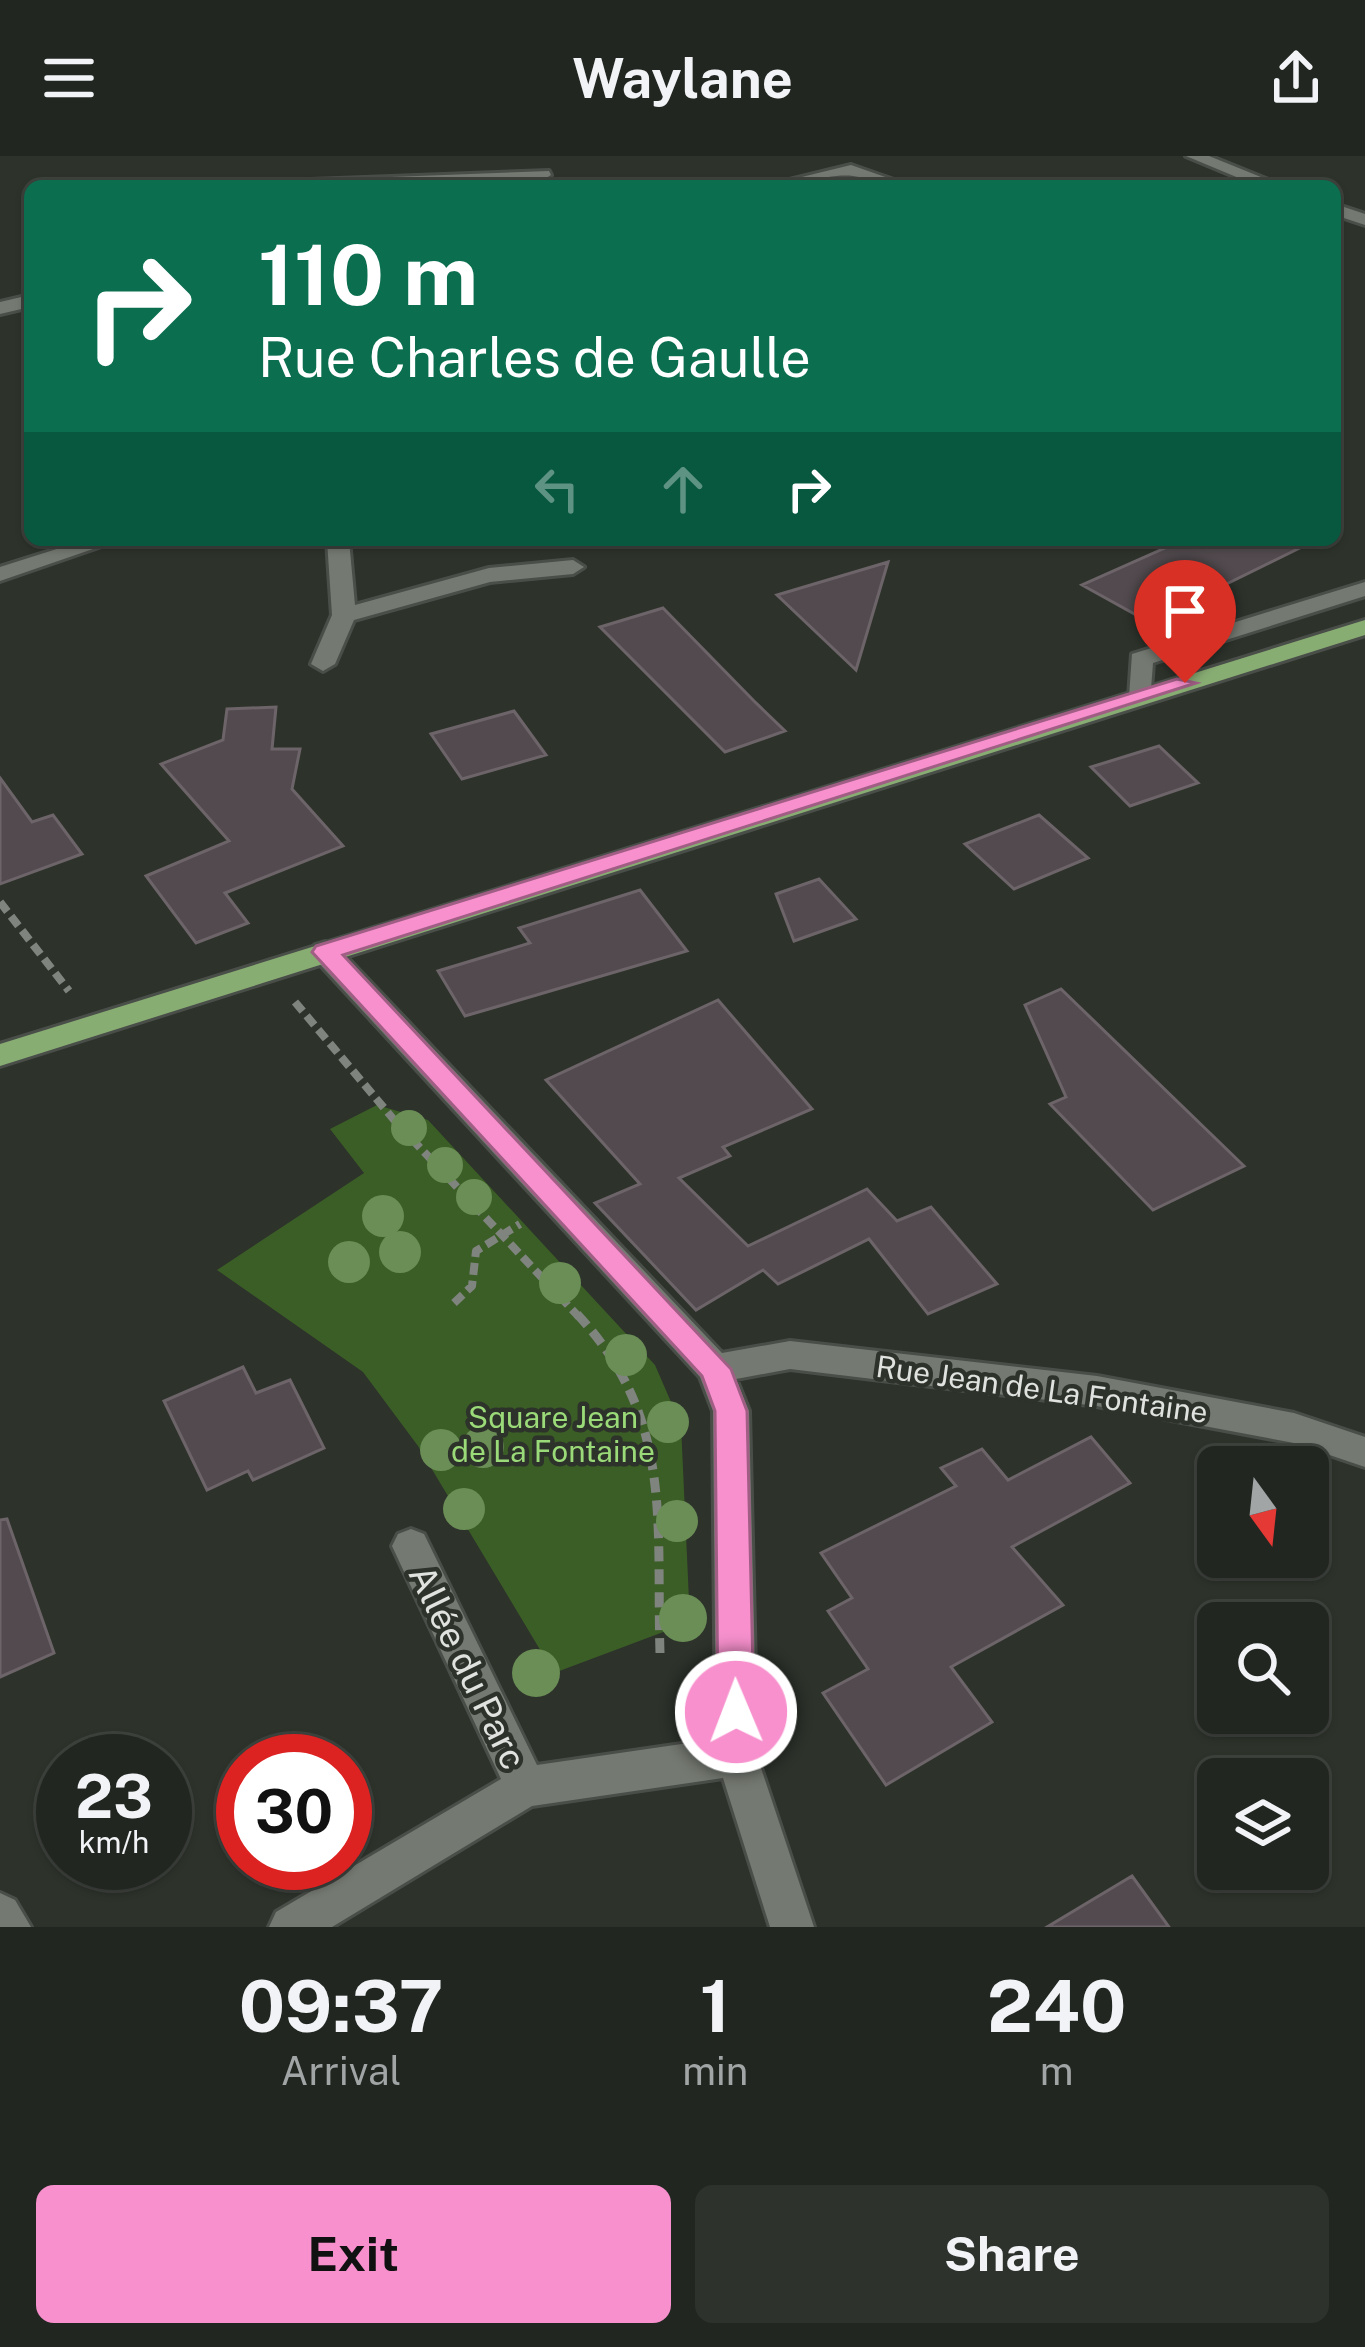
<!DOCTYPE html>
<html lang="en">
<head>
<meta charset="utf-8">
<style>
	:root { --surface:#222620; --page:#2e322d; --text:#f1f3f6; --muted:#a2a5a5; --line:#3f433e; --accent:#f790cd }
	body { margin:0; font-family:"Public Sans",sans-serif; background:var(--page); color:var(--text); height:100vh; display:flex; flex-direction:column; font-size:45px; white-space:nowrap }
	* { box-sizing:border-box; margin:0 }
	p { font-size:39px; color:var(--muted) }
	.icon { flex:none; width:66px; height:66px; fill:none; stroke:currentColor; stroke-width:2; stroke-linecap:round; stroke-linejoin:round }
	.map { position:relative; height:1771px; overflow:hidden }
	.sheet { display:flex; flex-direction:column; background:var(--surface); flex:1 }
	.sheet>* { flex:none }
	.hud { position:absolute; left:24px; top:24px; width:1317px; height:366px; border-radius:18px; box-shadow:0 3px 9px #0004,0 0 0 3px var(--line); background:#0b6e4f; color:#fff; overflow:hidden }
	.needle { width:78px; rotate:165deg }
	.buttons { position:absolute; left:1197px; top:1290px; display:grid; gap:24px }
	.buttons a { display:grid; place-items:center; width:132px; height:132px; border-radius:18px; background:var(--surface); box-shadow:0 3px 9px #0004,0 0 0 3px var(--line); font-size:60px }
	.speed { position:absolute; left:36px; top:1578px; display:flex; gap:24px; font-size:60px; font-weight:700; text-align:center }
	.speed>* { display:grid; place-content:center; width:156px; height:156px; border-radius:50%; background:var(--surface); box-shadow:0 3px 9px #0004,0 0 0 3px var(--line); line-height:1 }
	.speed small { font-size:30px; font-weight:400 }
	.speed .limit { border:18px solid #d22; background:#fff; color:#111 }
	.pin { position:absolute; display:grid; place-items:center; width:102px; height:102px; color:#fff; margin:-123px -51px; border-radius:50% 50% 50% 0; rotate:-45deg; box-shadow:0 0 12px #0007 }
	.pin .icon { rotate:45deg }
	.me { position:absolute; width:132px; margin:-66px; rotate:359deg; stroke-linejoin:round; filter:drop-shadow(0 0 9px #0008) }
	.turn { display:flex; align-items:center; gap:42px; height:252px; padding:0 36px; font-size:54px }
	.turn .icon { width:156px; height:156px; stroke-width:2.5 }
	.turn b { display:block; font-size:84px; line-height:102px }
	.lanes { display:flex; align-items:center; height:114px; padding:0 36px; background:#0003; justify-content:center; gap:60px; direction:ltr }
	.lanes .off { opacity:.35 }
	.eta { display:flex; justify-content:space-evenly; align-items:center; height:204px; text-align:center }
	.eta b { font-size:72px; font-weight:700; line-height:84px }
	.button { display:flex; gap:24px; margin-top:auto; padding:24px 36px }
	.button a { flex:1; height:138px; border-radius:18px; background:var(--accent); color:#111; font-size:48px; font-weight:700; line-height:138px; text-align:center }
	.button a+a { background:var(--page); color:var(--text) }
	header { display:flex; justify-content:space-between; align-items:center; height:156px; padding:0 36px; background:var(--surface); font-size:54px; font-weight:700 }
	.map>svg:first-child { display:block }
	.green { fill:#3b5e26 }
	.building { fill:#524a4e; stroke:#6c6468; stroke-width:3 }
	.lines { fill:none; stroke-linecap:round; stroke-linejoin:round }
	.street-casing { stroke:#4a4e49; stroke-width:6 }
	.primary-casing { stroke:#4a4e49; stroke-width:6 }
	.path-far1 { stroke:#7f847e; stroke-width:8; stroke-dasharray:12 6; stroke-linecap:butt }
	.path { stroke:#7f847e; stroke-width:9; stroke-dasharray:15 8; stroke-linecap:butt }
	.street { fill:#747971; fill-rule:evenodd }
	.primary { fill:#88ad73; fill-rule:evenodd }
	.tree { fill:#6a8e55 }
	.route { fill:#f790cd; stroke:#a15e85; stroke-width:3 }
	.labels { text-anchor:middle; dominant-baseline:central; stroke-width:9; stroke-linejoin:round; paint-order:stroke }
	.street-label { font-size:30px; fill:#dfe2de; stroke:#2d322b }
	.park-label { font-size:30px; fill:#9bda78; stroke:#2d322b }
	.near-street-label { font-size:36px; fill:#dfe2de; stroke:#2d322b }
</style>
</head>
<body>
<header><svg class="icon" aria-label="menu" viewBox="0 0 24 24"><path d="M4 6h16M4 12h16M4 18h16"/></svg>Waylane<svg class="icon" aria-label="share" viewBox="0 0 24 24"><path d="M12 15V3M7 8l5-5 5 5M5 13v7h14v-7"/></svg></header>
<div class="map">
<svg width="1365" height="1771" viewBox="0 0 1365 1771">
	<rect width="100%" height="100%" fill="#2d322b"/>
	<path class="green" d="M377 949 428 964 655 1209 681 1269 690 1466 554 1517 418 1290 363 1216 217 1114 364 1017 330 973Z"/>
	<path class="building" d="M1183 384H1316L1149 466 1082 429Z
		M888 406 856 514 777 439Z
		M663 452 754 545 785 575 725 596 600 471Z
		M276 551 272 593H300L292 633 343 690 225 737 248 767 196 787 146 720 229 685 161 608 223 584 227 553Z
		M514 555 546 599 462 623 431 578Z
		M1159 590 1198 627 1130 650 1091 611Z
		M0 622 32 666 53 659 82 698 0 728Z
		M1039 659 1088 702 1014 733 965 688Z
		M819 723 856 763 794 785 776 738Z
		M640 734 687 795 465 860 438 815 530 787 519 772Z
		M1061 833 1244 1010 1153 1054 1050 948 1066 941 1025 849Z
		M718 844 812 953 723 991 730 1000 679 1022 748 1090 867 1033 897 1065 931 1051 997 1128 928 1158 869 1083 778 1128 763 1114 696 1154 595 1047 640 1028 546 924Z
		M243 1211 256 1237 290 1224 324 1292 253 1324 248 1315 207 1334 164 1245Z
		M1091 1281 1130 1327 1012 1391 1063 1449 951 1511 992 1566 886 1629 823 1537 868 1513 828 1455 852 1442 821 1397 956 1330 941 1312 982 1293 1008 1324Z
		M7 1363 54 1497 0 1521V1364Z
		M1132 1720 1169 1771H1047Z"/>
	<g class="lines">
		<defs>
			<path id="street" d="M1186 0H1209L1283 30H1258Z
				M851 9 911 30C889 30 873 23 853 20 830 17 793 30 765 30Z
				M549 15 551 19 543 24 276 30 285 25Z
				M1335 48 1365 58V69L1335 59Z
				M30 139V151L0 158V146Z
				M85 384H119L0 425V411Z
				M327 384H349L355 449 489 412 573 404 584 411 573 418 490 426 354 464 335 508 323 515 311 508 332 459Z
				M1365 426V440L1153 507 1150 546H1132L1129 541 1132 498Z
				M325 786 335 789 722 1197 790 1185 1097 1220 1294 1257 1365 1281V1311L1294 1287 1097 1250 790 1213 736 1223 749 1255 757 1600 814 1771H770L723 1622 532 1650 332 1771H269L276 1756 501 1623 392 1390 398 1378 411 1373 424 1378 537 1609 716 1583 713 1255 700 1221 315 803 311 796 315 789Z
				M0 1737 15 1744 31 1771H0Z"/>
			<path id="primary" d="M1365 464V479L0 910V888Z"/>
		</defs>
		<use href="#street" class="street-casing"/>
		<use href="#primary" class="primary-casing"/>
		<path class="path-far1" d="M0 746 69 835
			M295 846 395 965 579 1161
			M454 1147 472 1130 476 1095 520 1068"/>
		<path class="path" d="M577 1158C674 1262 656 1365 660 1497"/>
		<use href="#street" class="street"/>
		<use href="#primary" class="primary"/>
	</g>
	<g class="tree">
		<circle cx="409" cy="972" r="18"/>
		<circle cx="445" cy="1009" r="18"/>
		<circle cx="474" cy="1041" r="18"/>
		<circle cx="383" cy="1060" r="21"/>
		<circle cx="400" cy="1096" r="21"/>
		<circle cx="349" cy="1106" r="21"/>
		<circle cx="560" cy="1127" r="21"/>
		<circle cx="626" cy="1199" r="21"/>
		<circle cx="668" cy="1266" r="21"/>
		<circle cx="483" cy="1291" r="21"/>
		<circle cx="441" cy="1294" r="21"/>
		<circle cx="464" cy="1353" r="21"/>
		<circle cx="677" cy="1365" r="21"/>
		<circle cx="683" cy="1462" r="24"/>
		<circle cx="536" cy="1517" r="24"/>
	</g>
	<path class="route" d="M1177 523 1196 527 343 799 731 1213 747 1255 754 1556 749 1569 736 1574 723 1569 718 1556 715 1255 702 1220 312 796 316 790Z"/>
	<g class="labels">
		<g class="street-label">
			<text transform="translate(1042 1233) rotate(8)">Rue Jean de La Fontaine</text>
		</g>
		<g class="park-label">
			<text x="553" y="1261">Square Jean<tspan x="553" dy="34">de La Fontaine</tspan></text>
		</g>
		<g class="near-street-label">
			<text transform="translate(468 1511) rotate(64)">Allée du Parc</text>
		</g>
	</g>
</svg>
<div class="buttons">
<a><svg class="needle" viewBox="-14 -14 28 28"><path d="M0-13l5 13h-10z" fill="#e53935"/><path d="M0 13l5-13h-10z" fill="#a2a5a5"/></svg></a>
<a><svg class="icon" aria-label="search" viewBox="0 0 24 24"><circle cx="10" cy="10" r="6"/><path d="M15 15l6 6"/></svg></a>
<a><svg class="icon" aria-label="layers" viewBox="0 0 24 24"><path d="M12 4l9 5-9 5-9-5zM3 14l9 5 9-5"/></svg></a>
</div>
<div class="speed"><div>23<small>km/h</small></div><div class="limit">30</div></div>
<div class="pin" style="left:1185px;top:527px;background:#d93025"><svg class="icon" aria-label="arrive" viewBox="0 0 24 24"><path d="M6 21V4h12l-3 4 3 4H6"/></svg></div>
<svg class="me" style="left:736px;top:1556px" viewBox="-20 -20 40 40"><circle r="17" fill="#f790cd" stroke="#fff" stroke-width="3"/><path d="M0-11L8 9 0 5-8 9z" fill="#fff"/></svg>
<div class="hud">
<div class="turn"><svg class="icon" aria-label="right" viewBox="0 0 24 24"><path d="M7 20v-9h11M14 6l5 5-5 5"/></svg><div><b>110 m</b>Rue Charles de Gaulle</div></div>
<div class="lanes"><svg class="icon off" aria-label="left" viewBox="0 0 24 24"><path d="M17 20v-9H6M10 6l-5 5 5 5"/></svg><svg class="icon off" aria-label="ahead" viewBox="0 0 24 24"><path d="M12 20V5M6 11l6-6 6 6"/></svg><svg class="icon" aria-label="right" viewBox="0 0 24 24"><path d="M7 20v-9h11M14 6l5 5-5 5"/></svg></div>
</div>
</div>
<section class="sheet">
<div class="eta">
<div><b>09:37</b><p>Arrival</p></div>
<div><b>1</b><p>min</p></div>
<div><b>240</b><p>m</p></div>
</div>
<div class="button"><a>Exit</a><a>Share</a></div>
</section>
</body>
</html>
